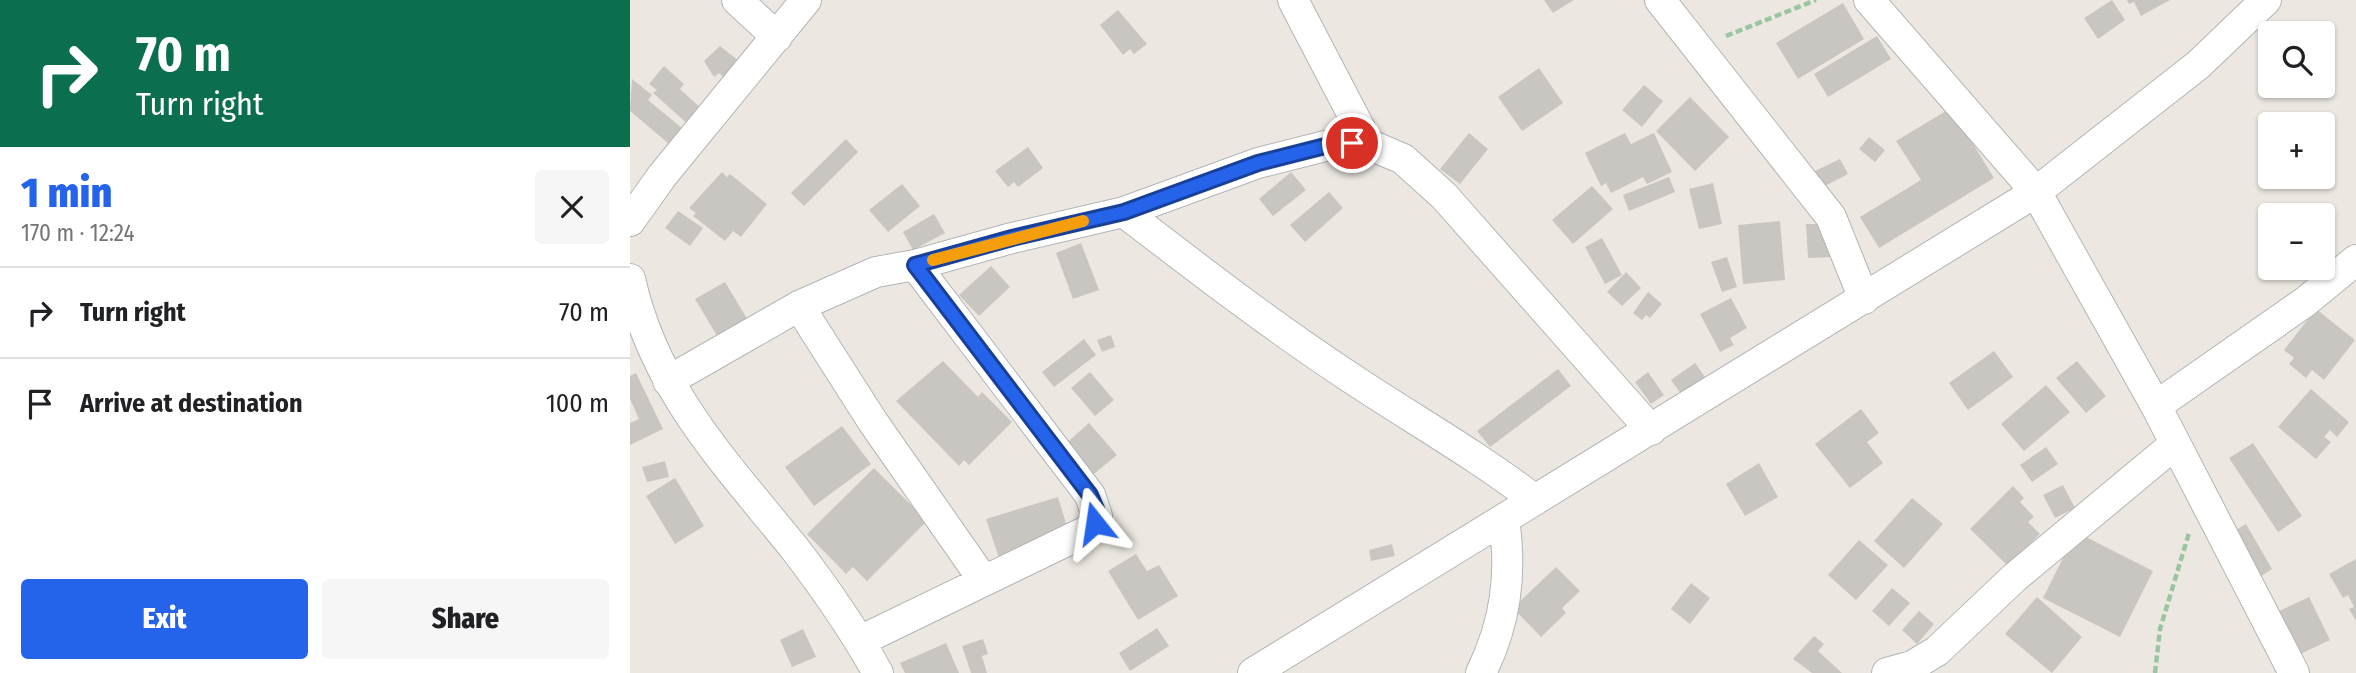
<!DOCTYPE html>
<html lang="en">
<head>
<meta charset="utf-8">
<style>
	:root { --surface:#fff; --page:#f6f6f6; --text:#202124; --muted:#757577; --line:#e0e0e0; --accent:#2563eb }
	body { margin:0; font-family:"Fira Sans Condensed",sans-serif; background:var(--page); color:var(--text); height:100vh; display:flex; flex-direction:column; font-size:26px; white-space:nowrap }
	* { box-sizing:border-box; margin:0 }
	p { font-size:23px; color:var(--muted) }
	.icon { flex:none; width:38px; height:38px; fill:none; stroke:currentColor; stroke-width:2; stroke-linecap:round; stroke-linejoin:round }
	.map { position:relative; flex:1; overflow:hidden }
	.drawer { display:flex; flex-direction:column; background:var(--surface); width:630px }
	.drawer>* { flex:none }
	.hud { background:#0b6e4f; color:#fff; overflow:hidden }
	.tools { position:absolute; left:1628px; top:21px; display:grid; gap:14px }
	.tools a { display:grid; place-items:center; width:77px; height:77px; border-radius:7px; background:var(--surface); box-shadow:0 2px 5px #0004; font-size:35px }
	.pin { position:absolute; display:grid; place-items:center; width:60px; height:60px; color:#fff; margin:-30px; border:4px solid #fff; border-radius:50%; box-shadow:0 2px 7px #0007 }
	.me { position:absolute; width:77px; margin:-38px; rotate:345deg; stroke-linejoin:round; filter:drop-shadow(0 0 5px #0008) }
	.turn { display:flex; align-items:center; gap:24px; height:147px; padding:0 21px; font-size:32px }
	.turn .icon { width:91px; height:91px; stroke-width:2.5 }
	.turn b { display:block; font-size:49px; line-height:60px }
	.round { display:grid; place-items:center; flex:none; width:74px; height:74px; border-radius:7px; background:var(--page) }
	.summary { display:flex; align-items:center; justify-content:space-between; height:119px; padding:0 21px }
	h1 { font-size:42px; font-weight:800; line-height:52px; color:var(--accent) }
	.primary-button { display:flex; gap:14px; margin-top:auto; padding:14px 21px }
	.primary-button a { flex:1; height:80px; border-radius:7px; background:var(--accent); color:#fff; font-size:28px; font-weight:800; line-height:80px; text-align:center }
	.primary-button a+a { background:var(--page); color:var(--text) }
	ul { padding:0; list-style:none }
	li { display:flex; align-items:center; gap:21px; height:91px; padding:0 21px; border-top:2px solid var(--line) }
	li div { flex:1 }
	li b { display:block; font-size:26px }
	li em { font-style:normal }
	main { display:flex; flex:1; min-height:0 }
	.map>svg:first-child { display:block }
	.building { fill:#c9c5c0 }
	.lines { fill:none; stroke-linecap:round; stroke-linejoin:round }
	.minor-casing { stroke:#b2b5b8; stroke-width:32 }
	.path { stroke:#9ac5a0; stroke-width:4.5; stroke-dasharray:7 3.5; stroke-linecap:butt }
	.minor { stroke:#fff; stroke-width:30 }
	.route-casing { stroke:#184099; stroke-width:18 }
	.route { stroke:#2563eb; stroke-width:12 }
	.slow { stroke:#f59e0b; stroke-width:12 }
</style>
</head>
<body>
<main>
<section class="drawer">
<div class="hud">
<div class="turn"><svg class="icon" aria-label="right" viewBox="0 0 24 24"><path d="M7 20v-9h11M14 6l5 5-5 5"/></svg><div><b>70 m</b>Turn right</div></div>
</div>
<div class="summary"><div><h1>1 min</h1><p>170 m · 12:24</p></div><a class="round"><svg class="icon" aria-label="close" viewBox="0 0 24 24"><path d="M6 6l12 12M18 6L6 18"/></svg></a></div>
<ul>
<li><svg class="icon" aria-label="right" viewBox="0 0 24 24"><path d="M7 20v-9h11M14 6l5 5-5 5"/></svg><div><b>Turn right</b></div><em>70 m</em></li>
<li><svg class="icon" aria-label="arrive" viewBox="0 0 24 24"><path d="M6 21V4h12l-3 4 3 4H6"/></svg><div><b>Arrive at destination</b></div><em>100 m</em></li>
</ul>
<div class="primary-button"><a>Exit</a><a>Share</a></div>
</section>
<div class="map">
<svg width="1726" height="673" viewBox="0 0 1726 673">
	<rect width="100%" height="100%" fill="#ece8e1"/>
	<path class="building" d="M914 0H944L923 13Z
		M1482 0 1495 20 1468 39 1454 18Z
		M1497 0H1540L1511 16 1504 2 1499 4Z
		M1213 3 1234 39 1168 79 1146 43Z
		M488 10 517 44 504 54 500 49 493 55 470 25Z
		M1247 36 1261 59 1198 97 1184 74Z
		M90 46 114 65 97 81 89 73 84 77 74 61Z
		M34 66 54 84 50 89 73 110 60 126 23 93 27 90 19 84Z
		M909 68 933 103 892 131 868 97Z
		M2 79 22 95 18 100 58 133 45 149 0 111Z
		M1014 85 1033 101 1012 127 992 110Z
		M1060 97 1099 137 1065 171 1026 131Z
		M1321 108 1364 178 1249 248 1230 217 1291 180 1266 141Z
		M839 133 858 149 830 184 810 169Z
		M995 133 1001 144 1024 133 1042 172 1017 184 1013 177 981 193 976 183 971 186 955 153Z
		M1239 137 1255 150 1245 162 1229 149Z
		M216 139 228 152 174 206 161 193Z
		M398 147 413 168 388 187 384 182 378 187 365 171Z
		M1210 159 1218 174 1193 187 1185 171Z
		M92 172 97 177 100 174 137 204 111 237 103 231 95 241 63 216 66 213 59 208Z
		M661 172 676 190 643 216 629 199Z
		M1039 177 1045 192 999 211 993 195Z
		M1083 183 1092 224 1069 229 1059 189Z
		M272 184 290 206 258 232 239 210Z
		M962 186 983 209 943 244 922 220Z
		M699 192 713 208 675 242 660 225Z
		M48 211 73 228 60 246 35 228Z
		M304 214 315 233 283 250 273 232Z
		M1150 221 1155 280 1113 284 1108 225Z
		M1176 224H1202L1203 257 1178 258Z
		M972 238 992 275 975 284 955 247Z
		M451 243 469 290 443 299 426 253Z
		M1097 257 1107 287 1092 292 1081 262Z
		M361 266 380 287 349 316 329 295Z
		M996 272 1011 288 992 306 977 292Z
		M95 282 119 322 89 339 65 299Z
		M1018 292 1032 304 1020 318 1016 315 1012 320 1003 313Z
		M1101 298 1117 328 1100 338 1104 345 1090 352 1070 314Z
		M1686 309 1725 340 1694 380 1682 370 1676 378 1659 364 1664 358 1654 350Z
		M481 335 485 347 472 352 467 340Z
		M454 339 466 355 424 387 412 372Z
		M1364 351 1383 377 1338 410 1319 383Z
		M313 361 348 397 352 392 382 422 339 465 334 460 329 466 266 401Z
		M1447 361 1476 396 1456 413 1426 378Z
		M1065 363 1075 377 1051 394 1041 380Z
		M928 369 941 386 860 447 847 431Z
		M460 372 484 400 465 416 441 388Z
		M1018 372 1034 395 1021 404 1005 382Z
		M6 373 33 429 0 445V423L9 419 0 399V376Z
		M1416 385 1440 412 1394 451 1371 424Z
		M1681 389 1719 422 1707 437 1700 430 1694 437 1701 442 1686 459 1648 427Z
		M1231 409 1249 433 1237 442 1253 463 1220 488 1185 444Z
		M459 423 487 455 459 478 432 447Z
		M212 426 241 464 184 506 155 467Z
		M1623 443 1672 516 1648 532 1599 458Z
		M1416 447 1428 464 1402 482 1390 465Z
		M35 461 39 477 17 482 12 467Z
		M1129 463 1148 497 1115 516 1096 484Z
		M244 468 297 521 237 581 223 567 216 574 177 534Z
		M45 478 74 526 45 544 16 496Z
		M1433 485 1445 508 1425 518 1413 495Z
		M1383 486 1394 498 1390 502 1404 517 1398 522 1410 534 1378 566 1340 529Z
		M428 497 439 533 370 561 356 519Z
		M1282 498 1313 524 1274 568 1244 541Z
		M1616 524 1642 569 1628 578 1601 533Z
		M1446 532 1523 571 1490 637 1413 598Z
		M1229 540 1258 565 1226 600 1198 575Z
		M762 544 765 556 741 561 739 550Z
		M506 554 517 571 529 565 548 596 508 620 478 571Z
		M1726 559V621L1719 609 1724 607 1718 595 1713 598 1699 574Z
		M926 567 950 591 932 608 936 613 911 637 883 608Z
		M1061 583 1080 598 1060 624 1041 609Z
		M1262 588 1280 603 1259 626 1242 611Z
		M1407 597 1452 637 1422 673 1375 634Z
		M1679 597 1700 640 1666 656 1645 613Z
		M1289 611 1304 624 1287 644 1272 630Z
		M527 628 539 646 500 671 489 653Z
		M173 629 186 657 162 667 150 640Z
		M1184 636 1194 644 1188 651 1212 673H1182L1163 659Z
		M353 639 358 654 352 656 357 673H341L332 646Z
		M316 643 329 673H275L270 663Z"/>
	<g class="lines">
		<defs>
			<path id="minor" d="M107 0 147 37
				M663 0 738 144
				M1030 0 1201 217 1234 299
				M1239 0 1406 192 1526 406 1664 673
				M494 212C568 269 641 325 718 376 781 418 845 454 905 500
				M0 221 32 176 176 0
				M0 279C25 391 95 462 165 549 195 588 224 630 248 673
				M169 306 243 422 354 581
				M38 381 169 306 246 272 285 265 382 238 494 212 628 163 707 143 738 144 773 159 814 196 1021 430
				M1526 406 1675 302 1726 260
				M230 641 459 530 467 516 460 495 285 265
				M623 673 1406 192 1568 65 1636 0
				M851 673C876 622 882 574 874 519
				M1257 673 1282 666 1307 651 1384 578 1545 444"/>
		</defs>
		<use href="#minor" class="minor-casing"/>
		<path class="path" d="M1096 36 1186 0
			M1525 673 1530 629 1559 533"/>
		<use href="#minor" class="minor"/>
	</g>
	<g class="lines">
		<defs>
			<path id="route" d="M465 523 466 509 460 495 285 265 382 238 494 212 628 163 707 143H722"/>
		</defs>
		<use href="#route" class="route-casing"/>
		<use href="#route" class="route"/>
		<path class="slow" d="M303 260 453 221"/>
	</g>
</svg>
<div class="tools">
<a><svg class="icon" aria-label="search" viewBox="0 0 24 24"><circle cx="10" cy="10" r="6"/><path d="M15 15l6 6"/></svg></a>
<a>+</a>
<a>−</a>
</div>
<div class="pin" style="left:722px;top:143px;background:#d93025"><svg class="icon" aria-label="arrive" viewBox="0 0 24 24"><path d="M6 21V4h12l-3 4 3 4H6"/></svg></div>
<svg class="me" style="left:465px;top:523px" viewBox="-20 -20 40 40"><path d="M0-17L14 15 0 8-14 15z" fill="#2563eb" stroke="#fff" stroke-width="4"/></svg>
</div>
</main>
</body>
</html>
